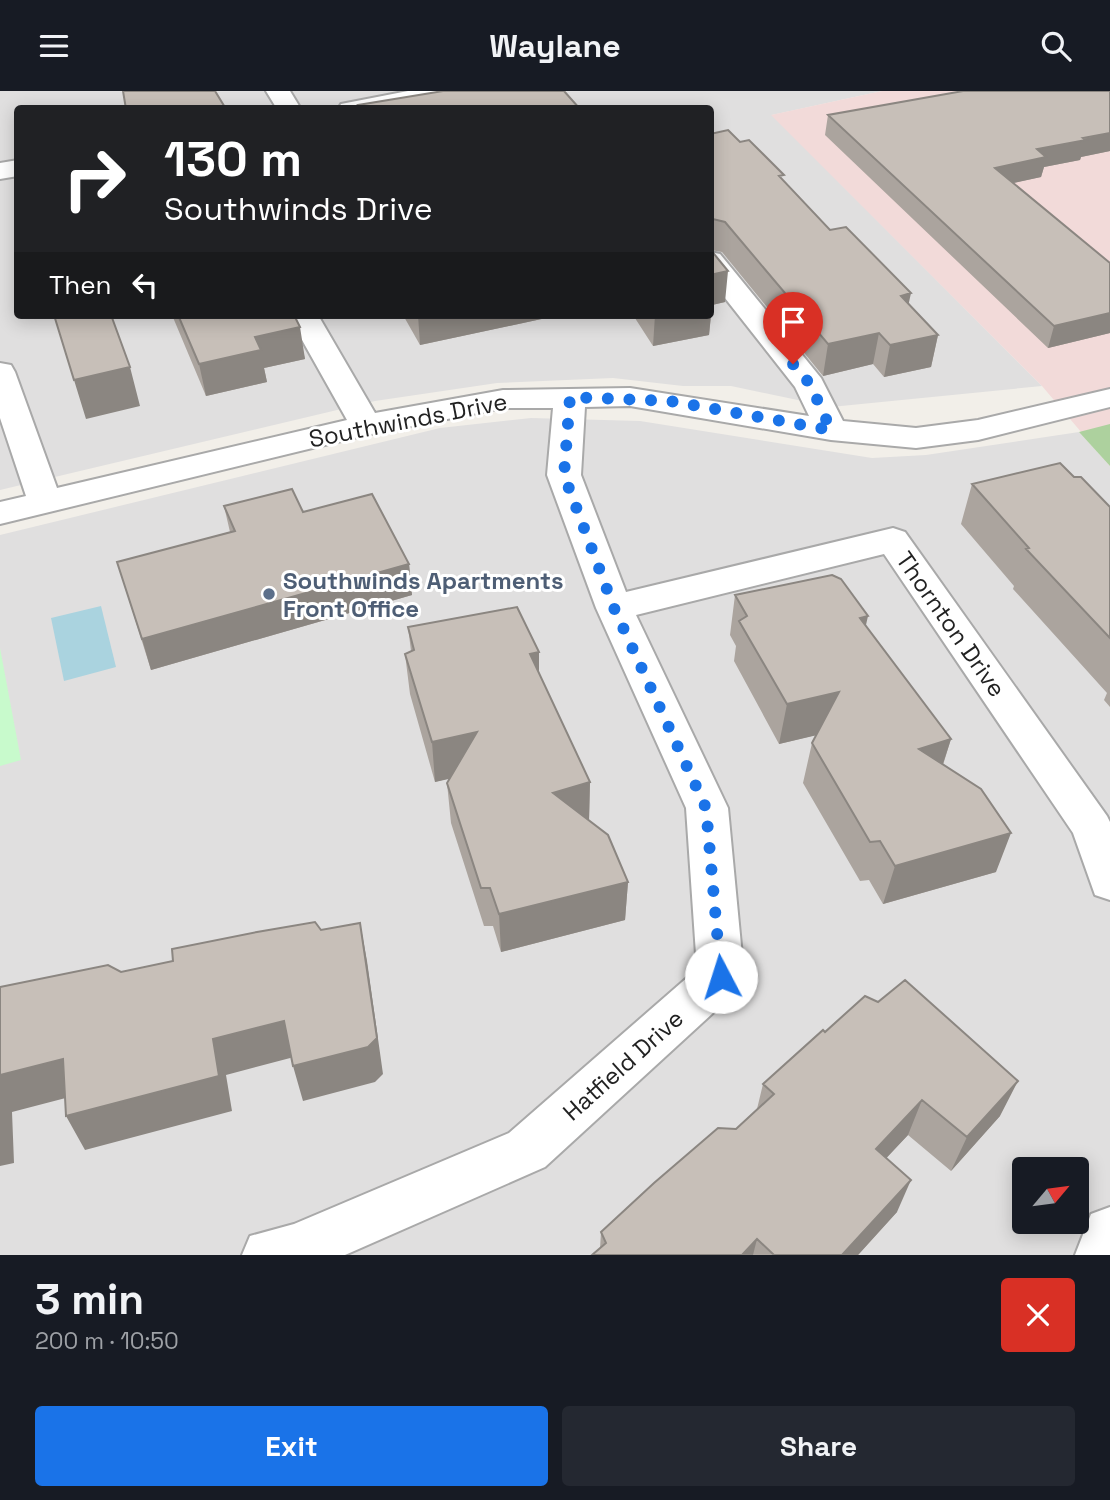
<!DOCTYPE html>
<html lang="en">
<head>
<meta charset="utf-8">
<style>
	:root { --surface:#171b24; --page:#242831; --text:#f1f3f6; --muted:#9ea1a6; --accent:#1a73e8 }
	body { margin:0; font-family:"Space Grotesk",sans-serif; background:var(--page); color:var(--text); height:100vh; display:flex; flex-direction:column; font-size:26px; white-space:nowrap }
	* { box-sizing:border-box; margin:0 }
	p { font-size:23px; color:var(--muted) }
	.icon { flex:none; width:38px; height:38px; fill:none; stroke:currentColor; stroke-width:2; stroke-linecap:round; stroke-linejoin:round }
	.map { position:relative; height:1164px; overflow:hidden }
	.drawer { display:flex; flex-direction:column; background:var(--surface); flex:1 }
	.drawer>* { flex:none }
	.guide { position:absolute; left:14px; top:14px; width:700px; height:214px; border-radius:7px; box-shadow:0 4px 18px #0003; background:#202124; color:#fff; overflow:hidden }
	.needle { width:46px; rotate:61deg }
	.controls { position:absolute; left:1012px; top:1066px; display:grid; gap:14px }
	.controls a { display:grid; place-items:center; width:77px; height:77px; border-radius:7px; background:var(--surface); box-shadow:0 4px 18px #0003; font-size:35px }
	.pin { position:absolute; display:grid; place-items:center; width:60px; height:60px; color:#fff; margin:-72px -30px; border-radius:50% 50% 50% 0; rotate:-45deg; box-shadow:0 0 7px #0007 }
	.pin .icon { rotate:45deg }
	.me { position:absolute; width:77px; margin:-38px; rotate:355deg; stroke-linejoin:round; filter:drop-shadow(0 0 5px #0008) }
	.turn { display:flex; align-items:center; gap:24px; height:147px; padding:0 35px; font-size:32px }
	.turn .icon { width:91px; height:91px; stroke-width:2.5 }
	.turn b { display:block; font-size:49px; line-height:60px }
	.then { display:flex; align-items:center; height:66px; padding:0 35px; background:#0003; gap:14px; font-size:26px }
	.round { display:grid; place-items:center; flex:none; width:74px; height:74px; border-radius:7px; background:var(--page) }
	.head { display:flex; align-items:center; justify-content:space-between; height:119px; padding:0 35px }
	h1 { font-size:42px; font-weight:700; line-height:52px }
	.action { display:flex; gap:14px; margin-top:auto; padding:14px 35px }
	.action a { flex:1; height:80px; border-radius:7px; background:var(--accent); color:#fff; font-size:28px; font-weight:700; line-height:80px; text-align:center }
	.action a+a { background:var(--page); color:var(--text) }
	header { display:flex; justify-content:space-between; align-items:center; height:91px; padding:0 35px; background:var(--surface); font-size:32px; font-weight:700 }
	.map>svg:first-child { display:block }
	.residential { fill:#e0dfdf; fill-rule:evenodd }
	.commercial { fill:#f2dad9 }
	.forest { fill:#add19e }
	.park { fill:#c8facc }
	.water { fill:#aad3df }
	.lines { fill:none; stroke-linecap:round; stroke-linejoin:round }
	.minor-casing { stroke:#a9a9a9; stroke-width:4 }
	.minor { fill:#fff; fill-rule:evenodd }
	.wall { fill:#aba49e }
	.shaded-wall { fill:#8b8681 }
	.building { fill:#c7bfb8; stroke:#8b8681; stroke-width:2 }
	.route { stroke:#1a73e8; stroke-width:12; stroke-dasharray:0 21.6 }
	.service-dot { fill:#5c6f8a; stroke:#fff; stroke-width:2.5 }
	.labels { text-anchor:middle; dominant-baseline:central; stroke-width:6; stroke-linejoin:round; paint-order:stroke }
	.street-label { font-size:24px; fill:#222; stroke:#fff }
	.service-label { font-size:24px; font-weight:bold; fill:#4e5e75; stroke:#fff; text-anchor:start }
</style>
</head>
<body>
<header><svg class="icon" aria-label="menu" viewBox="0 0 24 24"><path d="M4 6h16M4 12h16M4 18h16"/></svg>Waylane<svg class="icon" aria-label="search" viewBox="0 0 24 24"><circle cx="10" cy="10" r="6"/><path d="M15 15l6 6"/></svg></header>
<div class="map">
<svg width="1110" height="1164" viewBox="0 0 1110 1164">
	<rect width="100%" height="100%" fill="#f2efe9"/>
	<path class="residential" d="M0 0H882L772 24 1042 295 831 316 731 295H683L613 287 497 292 375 310 0 399ZM18 18H710V224H18Z
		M531 327 640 330 872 367 926 364 1079 341 1110 375V1164H0V444L440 337ZM1024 1078H1076V1130H1024Z"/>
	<path class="commercial" d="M882 0H1110V375L1042 295 771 24Z"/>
	<path class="forest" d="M1110 333V375L1079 341Z"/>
	<path class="park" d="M0 557 21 669 0 675Z"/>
	<path class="water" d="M101 515 116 576 64 590 51 527Z"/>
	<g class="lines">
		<defs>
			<path id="minor" d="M266 0H290L301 18H277Z
				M408 0H459L455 5 392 18H338L341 13Z
				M18 69V85L0 88V72Z
				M710 161 720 163 821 287 843 330 916 337 978 329 1110 298V316L978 349 916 357 831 349 630 315 585 316 581 384 626 501 893 437 905 441 1107 725 1110 731V809L1095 804 1073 742 884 463 636 524 728 717 744 886 737 900 545 1076 345 1164H242L250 1145 294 1133 509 1042 697 878 686 717 596 517 547 384 553 317H503L366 344 0 433V411L26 405 0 327V272L11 274 15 281 57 397 347 329 288 224H318L375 322 503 299 630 297 809 325 795 296 710 188Z
				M1110 1116V1164H1075L1091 1123Z"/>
		</defs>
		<use href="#minor" class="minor-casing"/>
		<use href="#minor" class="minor"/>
	</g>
	<path class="wall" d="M1110 0V60L1081 66 1080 69 1044 76 1041 86 1013 92 1110 172V242L1048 257 825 44 828 24Z
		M710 43 740 51 784 90 830 139 908 213 938 244 931 276 884 286 873 273 823 285 722 161 711 159 725 211 712 214 709 244 653 255 633 224H710Z
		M172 224H294L305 268 264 277 267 291 206 305Z
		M403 224H560L420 254Z
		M1074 386 1110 416V616L1104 609 1107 602 1013 498 1014 495 961 433 972 393Z
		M224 415 303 421 409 473 412 504 151 579 117 471 230 441Z
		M735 504 866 535 951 648 943 674 996 781 883 813 869 789 860 790 803 692 812 652 816 644 779 653 734 570 736 555 730 544Z
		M408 536 539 582 590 691 589 729 628 791 625 829 501 861 493 835H484L451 732 447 692 450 687 435 691 410 603 405 563 411 560Z
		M825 941 1000 1025 951 1080 908 1044 886 1067 897 1121 858 1164H592L600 1158 601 1141 736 1038 757 1018 763 993Z"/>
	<path class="shaded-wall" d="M1110 42V60L1081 66 1080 69 1044 76 1041 86 991 97 995 77 1037 58Z
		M713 128 711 158 710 130Z
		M728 180 725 211 712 214 709 244 653 255 655 224H710V184Z
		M911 202 904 234 901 205Z
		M1110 222V242L1048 257 1054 235Z
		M418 224H560L420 254Z
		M300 236 305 268 264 277 267 291 206 305 199 273 255 246Z
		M879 242 873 273 823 285 828 253Z
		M938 244 931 276 884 286 890 254Z
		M130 276 140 315 86 328 74 289Z
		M409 473 412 504 151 579 142 548Z
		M868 525 859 565 860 527Z
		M539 561V601L530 563Z
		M839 601 830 641 779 653 787 613Z
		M477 641 480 681 435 691 432 651Z
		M951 648 938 688 919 658Z
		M590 691 589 730 553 702Z
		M1011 742 996 781 883 813 895 775Z
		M628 791 625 829 501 861 499 823Z
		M360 832 367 870 383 983 375 991 303 1010 293 975Z
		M284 930 294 966 226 984 232 1020 85 1059 66 1025 213 948Z
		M63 968 81 1003 12 1021 14 1072 0 1075V984Z
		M1018 990 1000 1025 951 1080 967 1046Z
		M922 1009 908 1044 864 1091 876 1058Z
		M911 1089 897 1121 858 1164H842Z
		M757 1148 753 1164H742Z"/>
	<path class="building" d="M123 0H215L226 18H126Z
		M443 0H564L580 18H361L358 14Z
		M963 0H1110V42L1083 47 1086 49 1037 58 1046 66 995 77 1110 172V222L1054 235 828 24Z
		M728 39 740 51 749 49 784 84 779 85 830 139 846 136 911 202 901 205 938 244 890 254 879 242 828 253 725 131 713 128 710 130V43Z
		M710 158 728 180 710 184Z
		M54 224H111L130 276 74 289Z
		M178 224H294L300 236 255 246 261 259 199 273Z
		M1060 372 1074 386H1081L1110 416V547L1026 458 1029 457 972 393Z
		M292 398 303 421 372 403 409 473 142 548 117 471 235 440 224 415Z
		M832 484 841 488 868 525 860 527 951 648 919 658 981 698 1011 742 895 775 880 750 870 751 812 652 839 601 787 613 739 530 747 525 735 504Z
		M517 516 539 561 530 563 590 691 553 702 608 744 628 791 499 823 490 797H481L447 692 477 641 432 651 405 563 414 559 408 536Z
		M315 831 321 839 360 832 377 947 368 956 293 975 284 930 213 948 219 985 66 1025 63 968 0 984V896L108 874 121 881 173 870 172 858 257 841Z
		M905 889 1018 990 967 1046 922 1009 876 1058 911 1089 842 1164H774L757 1148 742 1164H592L606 1152 601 1141 654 1092 718 1037 736 1038 774 1003 763 993 823 939 825 941 865 905 878 911Z"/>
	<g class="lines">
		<path class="route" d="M721 886 706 717 614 517 564 384 570 306 670 310 831 339 810 293 793 273"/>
	</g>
	<circle class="service-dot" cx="269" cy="503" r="7"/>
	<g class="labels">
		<g class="street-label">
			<text transform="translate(408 329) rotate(-11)">Southwinds Drive</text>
			<text transform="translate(951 533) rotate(55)">Thornton Drive</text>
			<text transform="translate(623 974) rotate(-42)">Hatfield Drive</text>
		</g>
		<g class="service-label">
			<text x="283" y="489">Southwinds Apartments<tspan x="283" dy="28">Front Office</tspan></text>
		</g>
	</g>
</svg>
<div class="controls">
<a><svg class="needle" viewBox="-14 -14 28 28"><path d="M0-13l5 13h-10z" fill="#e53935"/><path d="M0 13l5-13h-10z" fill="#9ea1a6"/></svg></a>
</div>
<div class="pin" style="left:793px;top:273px;background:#d93025"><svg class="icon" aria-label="arrive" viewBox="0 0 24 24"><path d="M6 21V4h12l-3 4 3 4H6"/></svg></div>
<svg class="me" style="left:721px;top:886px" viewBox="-20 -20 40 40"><circle r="19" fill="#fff"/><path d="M0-13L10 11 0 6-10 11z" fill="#1a73e8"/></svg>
<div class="guide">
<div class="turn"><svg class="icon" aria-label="right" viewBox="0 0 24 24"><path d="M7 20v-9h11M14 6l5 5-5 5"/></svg><div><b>130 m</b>Southwinds Drive</div></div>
<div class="then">Then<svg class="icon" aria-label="left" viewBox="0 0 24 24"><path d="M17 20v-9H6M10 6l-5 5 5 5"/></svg></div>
</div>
</div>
<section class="drawer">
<div class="head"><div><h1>3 min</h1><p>200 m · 10:50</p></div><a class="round" style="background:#d93025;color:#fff"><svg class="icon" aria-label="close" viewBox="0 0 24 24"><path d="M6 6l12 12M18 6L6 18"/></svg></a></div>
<div class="action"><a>Exit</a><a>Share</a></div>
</section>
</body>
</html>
